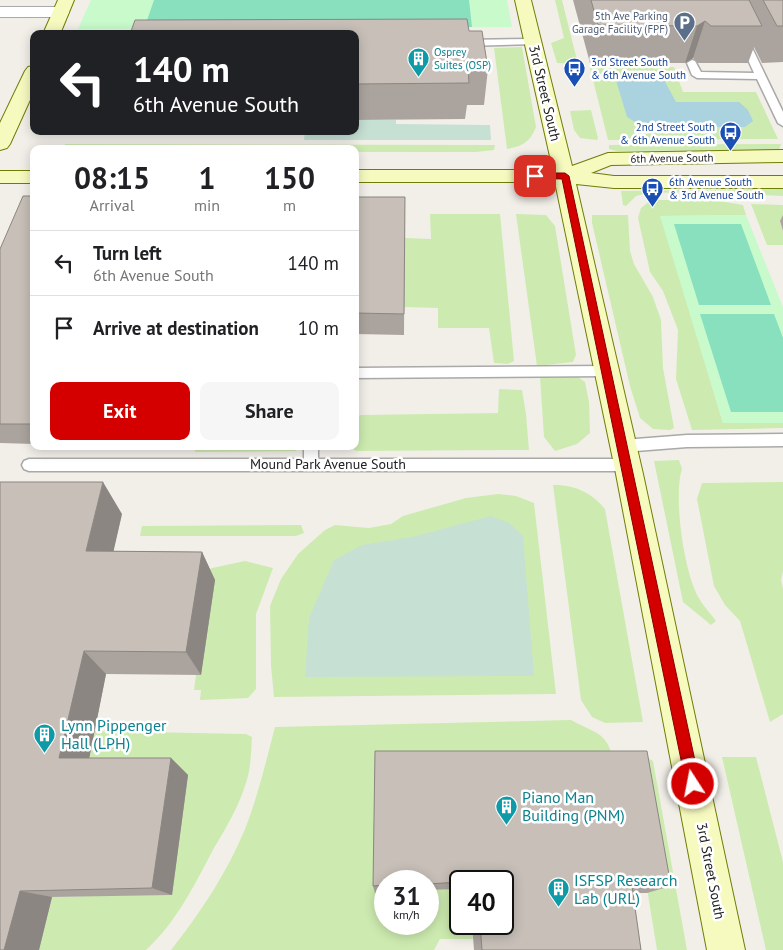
<!DOCTYPE html>
<html lang="en">
<head>
<meta charset="utf-8">
<style>
	:root { --surface:#fff; --page:#f6f6f6; --text:#202124; --muted:#757577; --line:#e0e0e0; --accent:#d40000 }
	body { margin:0; font-family:"PT Sans",sans-serif; background:var(--page); color:var(--text); height:100vh; display:flex; flex-direction:column; font-size:19px; white-space:nowrap }
	* { box-sizing:border-box; margin:0 }
	p { font-size:16px; color:var(--muted) }
	.icon { flex:none; width:28px; height:28px; fill:none; stroke:currentColor; stroke-width:2; stroke-linecap:round; stroke-linejoin:round }
	.map { position:relative; flex:1; overflow:hidden }
	.details { position:absolute; left:30px; top:145px; width:329px; height:305px; display:flex; flex-direction:column; background:var(--surface); border-radius:10px; box-shadow:0 2px 12px #0003 }
	.details>* { flex:none }
	.banner { position:absolute; left:30px; top:30px; width:329px; height:105px; border-radius:10px; box-shadow:0 2px 12px #0003; background:#202124; color:#fff; overflow:hidden }
	.speed { position:absolute; left:374px; top:870px; display:flex; gap:10px; font-size:25px; font-weight:700; text-align:center }
	.speed>* { display:grid; place-content:center; width:65px; height:65px; border-radius:50%; background:var(--surface); box-shadow:0 2px 12px #0003; line-height:1 }
	.speed small { font-size:12px; font-weight:400 }
	.speed .limit { border:2px solid #111; border-radius:8px; background:#fff; color:#111 }
	.pin { position:absolute; display:grid; place-items:center; width:42px; height:42px; color:#fff; margin:-21px; border-radius:10px; box-shadow:0 2px 8px #0006 }
	.me { position:absolute; width:55px; margin:-28px; rotate:349deg; stroke-linejoin:round; filter:drop-shadow(0 0 4px #0008) }
	.turn { display:flex; align-items:center; gap:18px; height:105px; padding:0 20px; font-size:22px }
	.turn .icon { width:65px; height:65px; stroke-width:2.5 }
	.turn b { display:block; font-size:35px; line-height:42px }
	.eta { display:flex; justify-content:space-evenly; align-items:center; height:85px; text-align:center }
	.eta b { font-size:30px; font-weight:700; line-height:35px }
	.action { display:flex; gap:10px; margin-top:auto; padding:10px 20px }
	.action a { flex:1; height:58px; border-radius:10px; background:var(--accent); color:#fff; font-size:20px; font-weight:700; line-height:58px; text-align:center }
	.action a+a { background:var(--page); color:var(--text) }
	ul { padding:0; list-style:none }
	li { display:flex; align-items:center; gap:15px; height:65px; padding:0 20px; border-top:1px solid var(--line) }
	li div { flex:1 }
	li b { display:block; font-size:19px }
	li em { font-style:normal }
	.map>svg:first-child { display:block }
	.grass { fill:#cdebb0 }
	.wetland { fill:#c6e0d4 }
	.park { fill:#c8facc }
	.pitch { fill:#88e0be }
	.water { fill:#aad3df }
	.lines { fill:none; stroke-linecap:round; stroke-linejoin:round }
	.lane-casing { stroke:#a9a9a9; stroke-width:3 }
	.street-casing { stroke:#a9a9a9; stroke-width:2 }
	.secondary-casing { stroke:#707d05; stroke-width:2 }
	.lane { fill:#fff; fill-rule:evenodd }
	.street { fill:#fff; fill-rule:evenodd }
	.secondary { fill:#f7fabf; fill-rule:evenodd }
	.wall { fill:#aba49e }
	.shaded-wall { fill:#8b8681 }
	.building { fill:#c7bfb8; stroke:#8b8681 }
	.route { fill:#d40000; stroke:#8a0000 }
	.labels { text-anchor:middle; dominant-baseline:central; stroke-width:5; stroke-linejoin:round; paint-order:stroke }
	.far-service-label { font-size:11px; fill:#4e5e75; stroke:#fff; text-anchor:end }
	.far-culture-label { font-size:11px; fill:#0d838f; stroke:#fff; text-anchor:start }
	.far-transit-label { font-size:11px; fill:#164399; stroke:#fff; text-anchor:start }
	.far-street-label { font-size:11px; fill:#222; stroke:#fff }
	.street-label { font-size:14px; fill:#222; stroke:#fff }
	.near-culture-label { font-size:16px; fill:#0d838f; stroke:#fff; text-anchor:start }
</style>
</head>
<body>
<div class="map">
<svg width="783" height="950" viewBox="0 0 783 950">
	<rect width="100%" height="100%" fill="#f2efe9"/>
	<path class="grass" d="M555 0H562L578 64 557 63 551 43 564 38Z
		M522 47 536 127C530 142 523 146 507 149L494 48Z
		M674 67 683 92H756L778 139 608 140 590 68Z
		M591 110 598 138 597 140 580 138 574 130 570 111Z
		M65 144 495 145 494 150 476 152H355V149H64Z
		M781 144 779 150 617 151 609 149V145Z
		M783 189V196L699 192 648 193 636 196 626 206 623 205 621 191Z
		M651 200H714L743 205 746 215 661 216 723 423H783V428L692 430 676 379 678 330 663 291 650 272 638 218 641 208Z
		M751 204 783 205V221L780 222 783 231V245H767Z
		M430 214H500L514 361 508 364 494 363 489 328H438V308L404 307 405 238 431 239Z
		M516 214 546 215 555 226 576 355 573 362 537 366Z
		M592 215H628L630 251 634 264 653 297 661 320 663 368 674 428 670 430 653 429 640 418 630 386 592 223Z
		M540 377H578L585 382 589 402 590 433 577 444 555 451 544 437Z
		M499 389 522 390 526 414 529 450 356 451 350 446H355V417L361 415 498 413Z
		M195 446H296V451L195 452Z
		M679 460 682 469C673 496 684 575 700 600 704 607 711 614 716 621L711 625 683 602 654 461Z
		M783 482V571L781 580 783 589V714L770 722 740 621 725 605 714 586 697 499 702 483Z
		M553 485C575 485 591 492 605 509L643 722 605 723 592 717 581 700Z
		M498 494 516 496 534 503 556 694 274 697 271 666 270 606 281 579 298 554 325 530 335 525 369 528 391 524 403 516 466 498Z
		M301 525 304 533 296 536H140L142 526Z
		M245 561 273 568 256 614V689L248 698 200 700 201 690H194L196 675 189 579 212 568Z
		M571 720C601 736 608 732 615 768H376L375 892H385V924H428V890L460 889V924H472L473 939H440L434 950H171C200 913 227 873 245 829 258 796 266 761 275 727Z
		M95 731 246 734 252 737C251 753 251 768 246 783 239 806 226 828 214 848 195 884 176 923 146 950H39L52 897 172 894 188 775H86Z
		M625 753 640 754 653 761 687 950H657Z
		M722 757H756L783 862V950H766Z"/>
	<path class="wetland" d="M355 120H396V124L490 125 491 140H304L305 131H355Z
		M491 516 509 523 523 536 534 676 305 677 309 618 334 560 362 545 412 537Z"/>
	<path class="park" d="M91 0H507L512 27 78 29Z
		M746 215 783 307V423H723L660 216Z"/>
	<path class="pitch" d="M154 0H469L472 27 144 29Z
		M674 224H741L771 305H699Z
		M774 314 783 338V412H731L700 314Z"/>
	<path class="water" d="M662 76 676 102H739L748 110 753 121 745 127H714L640 125 627 117 615 77Z"/>
	<g class="lines">
		<defs>
			<path id="lane" d="M721 0H729L783 112V126L778 123 757 79 697 78 692 75 687 63 692 60 695 61 701 72 754 73Z
				M533 39 538 42 536 44 465 46 460 43 465 40Z
				M607 366 614 371 607 376 355 378V368Z
				M783 434V446L687 447 623 452 618 450 616 446 618 442 623 440 687 435Z
				M304 446H318V459H626L631 461 633 465 631 469 626 471H29L24 469 22 465 24 461 29 459H304Z"/>
			<path id="street" d="M0 7H61L67 8 69 12 67 16 61 17H0Z"/>
			<path id="secondary" d="M58 0H74L60 34H43Z
				M515 0H531L572 166 608 153 783 150V162L611 165 591 173 614 176H783V188H614L576 184 643 474 745 950H707L616 474 555 182H355V170H553Z
				M34 66V91L10 144 7 148 0 150V123L25 71 28 67Z
				M0 171H34V183H0Z"/>
		</defs>
		<use href="#lane" class="lane-casing"/>
		<use href="#street" class="street-casing"/>
		<use href="#secondary" class="secondary-casing"/>
		<use href="#lane" class="lane"/>
		<use href="#street" class="street"/>
		<use href="#secondary" class="secondary"/>
	</g>
	<path class="wall" d="M573 0H783V62L762 63 754 47 748 63H698L693 58 685 63H590Z
		M469 31 488 69 484 105H467L465 119 355 120V34Z
		M34 196V444L0 443V249Z
		M355 197H405L404 335 355 334Z
		M783 215V231L780 221Z
		M122 514 113 551 202 552 215 580 201 675 106 674 89 758H171L188 775 172 895 52 897 39 950H0Z
		M375 751 671 886 647 893H633L641 950H474L472 924H502V881H460V889L428 890V881H385V892L375 893 373 886Z"/>
	<path class="shaded-wall" d="M705 21 693 58 685 63 697 26Z
		M103 482 122 514 107 580 86 551Z
		M202 552 215 580 201 675 186 652Z
		M84 651 106 674 86 775 59 758Z
		M171 758 188 775 172 895 152 888Z
		M20 891 52 897 39 950H4Z"/>
	<path class="building" d="M591 0H749L762 26H711L705 21 697 26 598 25Z
		M763 0H783V26H777Z
		M467 19 469 31H482L488 69 468 70 469 83 355 84V34H130L135 20Z
		M23 196H34V424H0V249Z
		M355 197H405L404 314 355 313Z
		M0 482H103L86 551 202 552 186 652 84 651 59 758H171L152 888 20 891 4 950H0Z
		M375 751H647L671 886H632L641 950H482L480 924H502V881H460V882L428 884V881H385V885L373 886Z"/>
	<path class="route" d="M535 173H565L569 176 700 784 698 789 693 791 688 789 686 784 562 179 532 178 531 176Z"/>
	<defs>
		<symbol id="parking-pin" viewBox="-11 -11 22 30"><path d="M0 17L-7.5 6A9.5 9.5 0 1 1 7.5 6Z" fill="#5c6f8a" stroke="#fff"/><path d="M-3.5-5.5H1a3.5 3.5 0 0 1 0 7H-1V5.5H-3.5ZM-1-3.4V-.6H.8a1.4 1.4 0 0 0 0-2.8Z" fill="#fff"/></symbol>
		<symbol id="building-pin" viewBox="-11 -11 22 30"><path d="M0 17L-7.5 6A9.5 9.5 0 1 1 7.5 6Z" fill="#0f9aa8" stroke="#fff"/><path d="M-4-6H4V6H1V3H-1V6H-4ZM-2.5-4.3h1.7v1.8h-1.7ZM.8-4.3h1.7v1.8H.8ZM-2.5-1h1.7V.8h-1.7ZM.8-1h1.7V.8H.8Z" fill="#fff"/></symbol>
		<symbol id="bus-pin" viewBox="-11 -11 22 30"><path d="M0 17L-7.5 6A9.5 9.5 0 1 1 7.5 6Z" fill="#1a4fb4" stroke="#fff"/><path d="M-5-6H5V4H4V6H2V4H-2V6H-4V4H-5ZM-3.5-4V0h7V-4ZM-3.5 1.2v1.5H-2V1.2ZM2 1.2v1.5H3.5V1.2Z" fill="#fff"/></symbol>
	</defs>
	<g fill-rule="evenodd">
		<use href="#parking-pin" x="672" y="10" width="25" height="34"/>
		<use href="#building-pin" x="406" y="46" width="25" height="34"/>
		<use href="#bus-pin" x="562" y="56" width="25" height="34"/>
		<use href="#bus-pin" x="718" y="120" width="25" height="34"/>
		<use href="#bus-pin" x="640" y="176" width="25" height="34"/>
		<use href="#building-pin" x="32" y="722" width="25" height="34"/>
		<use href="#building-pin" x="494" y="794" width="25" height="34"/>
		<use href="#building-pin" x="546" y="876" width="25" height="34"/>
	</g>
	<g class="labels">
		<g class="far-service-label">
			<text x="668" y="16">5th Ave Parking<tspan x="668" dy="13">Garage Facility (FPF)</tspan></text>
		</g>
		<g class="far-culture-label">
			<text x="434" y="52">Osprey<tspan x="434" dy="13">Suites (OSP)</tspan></text>
		</g>
		<g class="far-transit-label">
			<text x="591" y="62">3rd Street South<tspan x="591" dy="13">&amp; 6th Avenue South</tspan></text>
			<text x="715" y="127" text-anchor="end">2nd Street South<tspan x="715" dy="13">&amp; 6th Avenue South</tspan></text>
			<text x="669" y="182">6th Avenue South<tspan x="669" dy="13">&amp; 3rd Avenue South</tspan></text>
		</g>
		<g class="far-street-label">
			<text transform="translate(672 158) rotate(-1)">6th Avenue South</text>
		</g>
		<g class="street-label">
			<text transform="translate(545 93) rotate(77)">3rd Street South</text>
			<text x="328" y="464">Mound Park Avenue South</text>
			<text transform="translate(711 871) rotate(79)">3rd Street South</text>
		</g>
		<g class="near-culture-label">
			<text x="61" y="725">Lynn Pippenger<tspan x="61" dy="18">Hall (LPH)</tspan></text>
			<text x="522" y="797">Piano Man<tspan x="522" dy="18">Building (PNM)</tspan></text>
			<text x="574" y="880">ISFSP Research<tspan x="574" dy="18">Lab (URL)</tspan></text>
		</g>
	</g>
</svg>
<div class="speed"><div>31<small>km/h</small></div><div class="limit">40</div></div>
<div class="pin" style="left:535px;top:176px;background:#d93025"><svg class="icon" aria-label="arrive" viewBox="0 0 24 24"><path d="M6 21V4h12l-3 4 3 4H6"/></svg></div>
<svg class="me" style="left:693px;top:784px" viewBox="-20 -20 40 40"><circle r="17" fill="#d40000" stroke="#fff" stroke-width="3"/><path d="M0-11L8 9 0 5-8 9z" fill="#fff"/></svg>
<div class="banner">
<div class="turn"><svg class="icon" aria-label="left" viewBox="0 0 24 24"><path d="M17 20v-9H6M10 6l-5 5 5 5"/></svg><div><b>140 m</b>6th Avenue South</div></div>
</div>
<section class="details">
<div class="eta">
<div><b>08:15</b><p>Arrival</p></div>
<div><b>1</b><p>min</p></div>
<div><b>150</b><p>m</p></div>
</div>
<ul>
<li><svg class="icon" aria-label="left" viewBox="0 0 24 24"><path d="M17 20v-9H6M10 6l-5 5 5 5"/></svg><div><b>Turn left</b><p>6th Avenue South</p></div><em>140 m</em></li>
<li><svg class="icon" aria-label="arrive" viewBox="0 0 24 24"><path d="M6 21V4h12l-3 4 3 4H6"/></svg><div><b>Arrive at destination</b></div><em>10 m</em></li>
</ul>
<div class="action"><a>Exit</a><a>Share</a></div>
</section>
</div>
</body>
</html>
